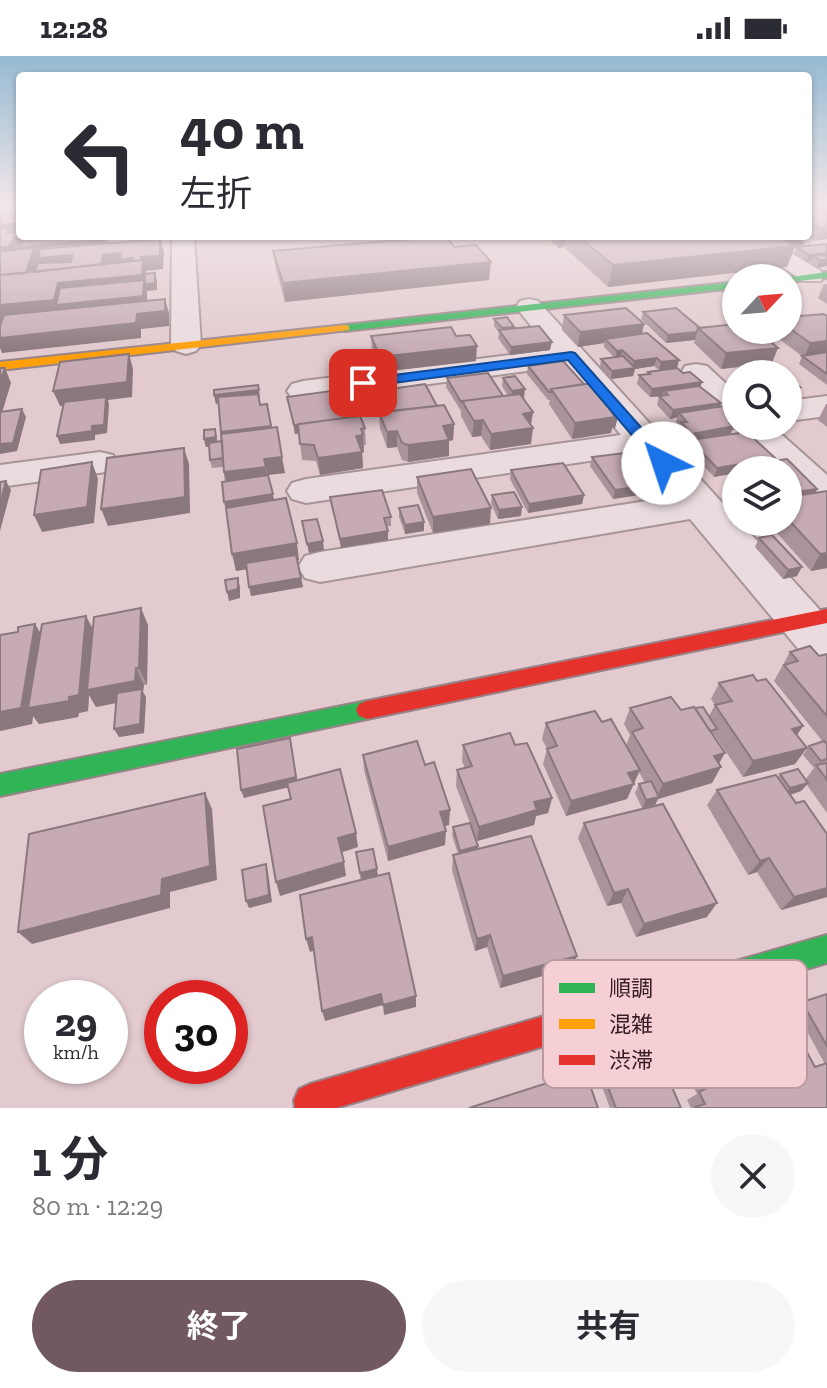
<!DOCTYPE html>
<html lang="ja">
<head>
<meta charset="utf-8">
<style>
	:root { --surface:#fff; --page:#f7f7f7; --text:#2b2b33; --muted:#7c7c81; --accent:#725960 }
	body { margin:0; font-family:"Zilla Slab","Noto Sans JP",serif; background:var(--page); color:var(--text); height:100vh; display:flex; flex-direction:column; font-size:30px; white-space:nowrap }
	* { box-sizing:border-box; margin:0 }
	p { font-size:26px; color:var(--muted) }
	.icon { flex:none; width:44px; height:44px; fill:none; stroke:currentColor; stroke-width:2; stroke-linecap:round; stroke-linejoin:round }
	.map { position:relative; height:1052px; overflow:hidden }
	.side { display:flex; flex-direction:column; background:var(--surface); flex:1 }
	.side>* { flex:none }
	.top-card { position:absolute; left:16px; top:16px; width:796px; height:168px; border-radius:8px; box-shadow:0 2px 6px #0004; background:#fff; color:var(--text); overflow:hidden }
	.needle { width:52px; rotate:64deg }
	.tools { position:absolute; left:722px; top:208px; display:grid; gap:16px }
	.tools a { display:grid; place-items:center; width:80px; height:80px; border-radius:50%; background:var(--surface); box-shadow:0 2px 6px #0004; font-size:40px }
	.speed { position:absolute; left:24px; top:924px; display:flex; gap:16px; font-size:40px; font-weight:700; text-align:center }
	.speed>* { display:grid; place-content:center; width:104px; height:104px; border-radius:50%; background:var(--surface); box-shadow:0 2px 6px #0004; line-height:1 }
	.speed small { font-size:20px; font-weight:400 }
	.speed .limit { border:12px solid #d22; background:#fff; color:#111 }
	.pin { position:absolute; display:grid; place-items:center; width:68px; height:68px; color:#fff; margin:-34px; border-radius:16px; box-shadow:0 4px 12px #0006 }
	.me { position:absolute; width:88px; margin:-44px; rotate:319deg; stroke-linejoin:round; filter:drop-shadow(0 0 6px #0008) }
	.turn { display:flex; align-items:center; gap:28px; height:168px; padding:0 32px; font-size:36px }
	.turn .icon { width:104px; height:104px; stroke-width:2.5 }
	.turn b { display:block; font-size:56px; line-height:68px }
	.round { display:grid; place-items:center; flex:none; width:84px; height:84px; border-radius:42px; background:var(--page) }
	.head { display:flex; align-items:center; justify-content:space-between; height:136px; padding:0 32px }
	h1 { font-size:48px; font-weight:700; line-height:60px }
	.primary-button { display:flex; gap:16px; margin-top:auto; padding:16px 32px }
	.primary-button a { flex:1; height:92px; border-radius:48px; background:var(--accent); color:#fff; font-size:32px; font-weight:700; line-height:92px; text-align:center }
	.primary-button a+a { background:var(--page); color:var(--text) }
	.status { display:flex; justify-content:space-between; align-items:center; height:56px; padding:0 40px; background:var(--surface); direction:ltr }
	.status svg { height:22px; fill:currentColor }
	.map>svg:first-child { display:block }
	.lines { fill:none; stroke-linecap:round; stroke-linejoin:round }
	.street-casing { stroke:#a79498; stroke-width:4 }
	.fast-casing { stroke:#978488; stroke-width:4 }
	.slow-casing { stroke:#978488; stroke-width:4 }
	.jam-casing { stroke:#978488; stroke-width:4 }
	.street { fill:#eadcde; fill-rule:evenodd }
	.fast { fill:#30b455; fill-rule:evenodd }
	.slow { fill:#ff9f0a; fill-rule:evenodd }
	.jam { fill:#e5322d; fill-rule:evenodd }
	.wall { fill:#aa939b }
	.shaded-wall { fill:#8b787e; fill-rule:evenodd }
	.building { fill:#c6abb4; stroke:#8b787e; stroke-width:2 }
	.route { fill:#1a73e8; stroke:#114b97; stroke-width:2 }
	.key { fill:#f5cfd4; stroke:#bb99a0; stroke-width:2 }
	.key-label { font-size:22px; fill:#351c25 }
</style>
</head>
<body>
<div class="status"><b>12:28</b><svg viewBox="0 0 49 12"><path d="M0 12V9h3v3zM5 12V6h3v6zM10 12V3h3v9zM15 12V0h3v12zM26 1h20v11H26zM47 4h2v5h-2z"/></svg></div>
<div class="map">
<svg width="827" height="1052" viewBox="0 0 827 1052">
	<rect width="100%" height="100%" fill="#e2cace"/>
	<g class="lines">
		<defs>
			<path id="street" d="M172 180H194L201 289 196 295 186 298 176 295 171 289Z
				M736 180H763L821 215 824 220 821 225H803Z
				M529 243 538 245 736 462V466H740L827 562V613L810 607 690 463 320 526 305 522 298 511 305 500 320 496 672 441 636 398 306 447 292 443 287 435 292 427 306 423 621 379 564 310 303 345 292 342 287 335 292 328 303 325 550 294 516 251 520 245Z
				M696 308 707 310 736 337V365L724 362 685 324 681 317 685 310Z
				M827 340V360L788 365V345Z
				M736 368 772 370 827 419V452L813 448 788 424V414H778L740 377Z
				M100 396 113 399 118 407 113 415 0 431V409Z"/>
			<path id="fast" d="M827 216V222L788 226V222H784Z
				M736 226V232L345 275 339 272 345 269Z
				M367 645 375 648 378 654 375 660 367 663 0 740V718Z
				M827 879V907L582 979 572 974 567 964 572 954 582 949Z"/>
			<path id="slow" d="M345 269 349 270V274L0 314V306Z"/>
			<path id="jam" d="M827 553V567L367 663 359 660 356 654 359 648 367 645Z
				M582 949 592 954 597 964 592 974 582 979 336 1052H295L294 1044 299 1033 310 1028Z"/>
		</defs>
		<use href="#street" class="street-casing"/>
		<use href="#fast" class="fast-casing"/>
		<use href="#slow" class="slow-casing"/>
		<use href="#jam" class="jam-casing"/>
		<use href="#street" class="street"/>
		<use href="#fast" class="fast"/>
		<use href="#slow" class="slow"/>
		<use href="#jam" class="jam"/>
	</g>
	<path class="wall" d="M808 152 827 156 815 185 807 180H808Z
		M546 180H801L805 182 803 189 794 190 787 211 608 231 564 191 558 192Z
		M827 188V210L817 212 810 207 811 205 806 206 794 198 796 191Z
		M454 190 489 224 285 246 276 213 273 195Z
		M824 228H827V248L818 242Z
		M626 252 644 268 642 278 647 277 679 304 677 312 683 317 690 316 702 326 700 331 721 347 720 351 724 350 736 361V370H739L737 373 732 374 731 378 747 376 775 402 774 405 787 403 817 433 816 437 827 435V512L811 515 767 466H788V414H736V417L714 421 688 393 690 386 678 375 680 369 676 366 677 361 670 363 657 349 659 340H662L650 341 637 328 639 319 647 318 648 316 659 314 654 310 635 313 633 320 611 323 600 311 601 303 614 301 604 291V287L578 291 562 274 564 259Z
		M643 256 700 272 772 307H770L784 318H737L736 317 738 311 721 313 694 287 695 284 666 287 641 263Z
		M827 260V329L799 308 802 300 771 277 773 274H788V261Z
		M494 263 514 271V273L550 294 510 299 498 282 499 277 494 270Z
		M371 280H456L476 305 381 316 372 295Z
		M528 310 584 328 619 356 615 372H612L611 377 572 383 549 348 550 344H548L527 318Z
		M447 322 503 340H508L502 330 503 322 524 342H522L533 356 531 369V388L490 394 481 380 472 381 461 360V355L446 331Z
		M376 335 437 350 454 368 453 384 449 385V400L408 406 402 404 397 391 387 392 380 372 379 356H382L376 343Z
		M214 339 260 342H259L260 349 271 372 285 417 268 419 274 444 299 504H297L303 531 251 540 247 513 236 515 223 411 212 412 210 404V391H206L204 383 215 373 217 386 222 385 218 347 216 348Z
		M287 341 334 344 365 372 366 389H364V396H362L363 412 320 419 316 405 302 404 299 377 295 378Z
		M826 348H827V371L818 364Z
		M592 401 666 426 664 435 613 443 590 410Z
		M511 414 584 439 582 448 528 457 510 423Z
		M417 421 490 468 433 477 417 437Z
		M492 439 521 460 498 463 491 448Z
		M330 441 391 461V470H387L388 484 341 492Z
		M399 452 424 475 405 478 399 461Z
		M759 482 797 520 783 523 755 491Z
		M86 560 92 573 148 569 147 629H144L143 636 146 641 144 677 119 681 116 647 96 651 89 639 88 655 79 657 78 661 39 668 33 660 32 668 0 675V579L41 577Z
		M790 596 819 600 827 598V757L807 729 801 735 790 739 827 841 781 854 757 816 748 819 707 749 717 734 778 721 780 718 805 724 814 712 803 699 809 690 823 686 774 625Z
		M757 625 803 670 797 679 795 708 743 721 714 678 713 680 719 708 712 727 658 743 655 749 642 752 635 737 639 728 645 727 639 716 627 743 566 760 543 708 547 693 542 683 546 667 602 666 626 690 630 679 624 668 630 652 681 654 709 660 715 649 711 643 719 627Z
		M463 689H515L552 742 548 757 536 760 534 769 477 785 478 793 577 900 571 912 500 932 487 891 475 895 452 814 453 799 458 798 452 779 453 771 470 767 456 730 457 714 465 712 462 705Z
		M363 699 425 709 449 769 444 770 445 789 388 805 364 714Z
		M584 767 707 861 636 881 621 847 607 850 578 782Z
		M827 938V1052H691L687 1044 697 1038 681 1004 692 995 815 1011 825 1008 794 952 802 946Z
		M600 1010 681 1052H610L596 1015Z"/>
	<path class="shaded-wall" d="M20 167V174L11 175 14 183 18 176 23 189 22 191 102 184V180H108L106 197 73 200 77 212 42 215 39 206 36 216 101 210 103 199 121 197 123 203 133 202 135 207 141 206V201L160 200V183L164 196 163 213 146 215 148 228 155 227V217L157 225V234L147 235V254L0 269V249L54 244 58 228 40 230 35 218 30 232 0 235V221L25 218 30 203 25 204 21 192 13 204 0 205V191H8L11 186 7 177 8 175 0 176V169ZM122 211 124 217 135 216 136 220 105 223 107 212ZM143 239V240L65 248V246Z
		M827 171V183L815 185 820 172Z
		M560 180H566L564 191 558 192Z
		M805 182 803 189 785 191 787 184Z
		M795 190 787 211 608 231 613 209Z
		M827 197V203L813 200 811 205 806 206 809 199Z
		M820 204H827V210L817 212Z
		M491 206 489 224 285 246 283 227Z
		M165 243 169 257V270L141 273V282L2 297 0 292V282L137 258Z
		M644 268 641 282 605 283 604 287 578 291 580 276Z
		M697 276 695 284 666 287 668 279Z
		M827 285V299L804 302 810 287Z
		M552 286 550 294 510 299 511 291Z
		M477 290 476 305 381 316 380 301Z
		M778 292 772 307 740 310 739 309 738 311 721 313 726 297Z
		M622 294 621 302 615 303 617 295Z
		M129 298 133 313 132 341 108 344 109 349 107 377 95 379V384L60 388 57 380 92 370 106 345 60 350 53 335Z
		M657 302 654 310 635 313 633 320 611 323 612 315 632 313 634 305Z
		M679 304 677 312 659 315 661 306Z
		M5 312 11 327 2 357 0 358V325Z
		M702 326 699 335H664L662 340 650 341 652 333Z
		M800 331 797 339 788 341V333Z
		M525 333 524 342 511 344 512 335Z
		M259 334 260 342 216 348 214 339Z
		M721 347 718 355 679 357 678 361 670 363 673 354Z
		M22 353 26 361 17 395 0 398V388Z
		M533 356 530 372 523 358Z
		M619 356 615 372H612L611 377 572 383 575 367Z
		M483 364 481 380 472 381 474 365Z
		M736 366V370H739L737 373 732 374 730 379 690 384 689 386 692 378Z
		M454 368 453 384 449 385V400L408 406V389L443 370Z
		M294 369 352 370 295 378Z
		M271 370 272 378 223 384 221 376Z
		M533 372 531 388 490 394 491 378Z
		M215 373 218 390 206 391 204 383Z
		M397 375V391L387 392V376Z
		M363 379 364 396 357 397 356 380Z
		M184 392 189 408 190 457 108 470 101 453Z
		M362 396 363 412 320 419 318 402Z
		M282 401 285 417 267 419 264 403Z
		M775 402 771 411 753 408 751 414H736V417L714 421 717 412Z
		M92 406 98 423 94 467 42 476 34 459Z
		M266 411 269 427 228 433 224 416Z
		M6 425 11 434 0 475V448Z
		M666 426 664 435 613 443 615 434Z
		M817 433 813 442 788 446V437Z
		M273 438 274 447 226 455 224 446Z
		M584 439 582 448 528 457 529 448Z
		M522 451 521 460 498 463 499 454Z
		M491 452 490 468 433 477V461Z
		M424 466V475L405 478V469Z
		M388 475V484L341 492 340 483Z
		M323 485 324 494 309 497 307 488Z
		M297 487 299 504 236 515 232 498Z
		M827 497V512L811 515 820 498Z
		M802 511 797 520 783 523 788 514Z
		M238 522 240 531V542L229 545 227 536Z
		M301 522 303 531 251 540 249 531Z
		M141 552 148 569 147 629 139 612Z
		M86 560 95 577 136 612 144 629 143 636 146 641 144 677 119 681 114 673 141 642 96 651 89 639 88 655 79 657 78 661 39 668 33 660 32 668 0 675V656L35 568 45 584Z
		M803 670 792 686V673Z
		M290 682 298 729 244 742 241 734Z
		M807 692 795 708 743 721 753 705Z
		M725 697 716 713 721 711 712 727 658 743 655 749 642 752 646 744 656 742 663 728 714 700Z
		M640 714 627 743 566 760 571 745 628 717Z
		M808 727 801 735 784 741 790 732Z
		M205 737 212 753 217 824 170 836V852L32 888 18 876 162 823Z
		M552 742 548 757 536 760 534 769 477 785 479 771 534 746Z
		M450 754 449 769 439 771 440 756Z
		M446 775 445 789 388 805V791Z
		M356 777 358 791 340 797 338 782Z
		M478 790 477 798 459 802 460 795Z
		M769 802 757 816 748 819 760 805Z
		M344 806 346 820 280 840 276 826Z
		M266 808 268 816 272 846 249 852 246 845Z
		M377 813 378 821 361 825 360 817Z
		M827 832V841L781 854 794 841Z
		M628 833 621 847 607 850 614 837Z
		M717 847 707 861 636 881 644 868Z
		M490 879 487 891 475 895 477 883Z
		M312 881 316 894 310 896 306 883Z
		M577 900 571 912 500 932 503 920Z
		M381 938 383 949 325 965 322 955Z
		M416 940V951L384 959 383 949Z"/>
	<path class="building" d="M815 151 827 156V171L820 172 808 165V152Z
		M20 155V167L0 169V157Z
		M10 172 7 177 18 176 8 191H0V173Z
		M24 180H102V184L20 191Z
		M446 180 454 191 476 189 491 206 283 227 273 195Z
		M578 180H777L795 190 613 209Z
		M780 180H801L805 182 787 184Z
		M160 183V200L141 201V204L133 205V202L120 204 121 197 103 199 101 208 35 216 38 207 71 206 72 199 38 202 40 193Z
		M827 188V197L809 199 796 191Z
		M34 192 26 217 0 219V195Z
		M827 199V204H820L813 200Z
		M143 204 142 219 58 227 54 244 0 249V219Z
		M155 217V227L145 228V218Z
		M144 224 143 240 56 249 60 232Z
		M165 243V255L137 258 136 267 0 282V270L4 259Z
		M626 252 644 268 580 276 564 259Z
		M676 252 700 272H698L697 276 668 279 643 256Z
		M824 258 827 260V285L810 287 788 271V261Z
		M507 261 514 271 502 272 494 263Z
		M736 268V274H756L778 292 726 297 698 272Z
		M539 270 552 286 511 291 499 274Z
		M451 271 456 280 470 279 477 290 380 301 371 280Z
		M647 277 679 304 661 306 657 302 634 305 622 294 617 295 605 283Z
		M827 296V318L802 300Z
		M129 298 127 326 53 335 60 306Z
		M623 300 635 312 612 315 601 303Z
		M563 305 584 328 551 333V336H549L528 310Z
		M768 305 784 318H749L739 309Z
		M0 312H5L0 325Z
		M677 312 683 317 690 316 702 326 652 333 639 319 650 318 648 316Z
		M488 317 503 340 462 345 463 346H461L447 322Z
		M515 320 525 333 512 335 503 322Z
		M788 321 800 331 788 333Z
		M593 327 619 356 612 357 615 361 575 367 551 333Z
		M425 328 437 350 385 356 376 335Z
		M258 329 259 334 214 339V334Z
		M699 330 721 347 673 354 659 340 668 339 664 335Z
		M331 335 334 344 345 342 351 361 294 369 287 341Z
		M258 338 260 349 267 348 271 370 221 376 218 341Z
		M520 338 533 356 523 358 533 372 491 378 483 364 474 365 462 345Z
		M106 341 104 369 92 370V375L57 380 64 346Z
		M444 349 454 368 443 370 449 384 408 389 402 387 397 375 387 376 379 356Z
		M724 350 736 361V366L730 367 734 370 692 378 681 366H687L679 357Z
		M22 353 13 387 0 388V356Z
		M360 360 365 372 361 373 363 379 356 380 362 396 318 402 314 389 300 388 298 368Z
		M277 371 282 401 264 403 266 411 224 416 221 378Z
		M215 373 216 381 204 383V374Z
		M747 376 775 402 717 412 690 384Z
		M222 385 223 402 210 404 209 387Z
		M184 392 185 441 101 453 107 402Z
		M641 395 666 426 615 434 592 401Z
		M787 403 817 433 788 437V414H759L753 408Z
		M92 406 87 451 34 459 41 414Z
		M563 407 584 439 529 448 511 414Z
		M471 413 491 452 433 461 417 421Z
		M268 419 273 438 224 446 222 426Z
		M6 425 0 448V426Z
		M382 434 391 461 384 462 388 475 340 483 330 441Z
		M827 435V497L820 498 788 463V441Z
		M514 436 522 451 499 454 492 439Z
		M286 442 297 487 232 498 226 452Z
		M418 449 424 466 405 469 399 452Z
		M317 463 323 485 307 488 302 465Z
		M772 479 802 511 788 514 759 482Z
		M296 499 301 522 249 531 246 507Z
		M238 522V533L227 536 225 524Z
		M141 552 139 612H136L135 625 87 634 94 561Z
		M86 560 79 639 69 641V645L28 652 42 568Z
		M35 568 21 652 0 656V579L18 576V571Z
		M810 590 819 600 827 598V660L784 609 798 605 790 596Z
		M753 619 757 625 766 623 803 670 792 673 807 692 753 705 715 649 732 645 719 627Z
		M142 633 140 668 114 673 117 637Z
		M671 641 681 654 694 651 725 697 714 700 721 711 663 728 632 676 643 672 630 652Z
		M703 651 717 673 710 675 695 652Z
		M595 655 602 666 611 663 640 714 628 717 634 728 571 745 547 693 557 690 546 667Z
		M510 677 515 689 527 687 552 742 534 746 537 754 479 771 457 714 472 710 463 689Z
		M290 682 296 721 241 734 237 693Z
		M417 685 425 709 434 706 450 754 440 756 446 775 388 791 363 699Z
		M824 685 827 688V703L821 705 809 690Z
		M827 707V724L816 709Z
		M340 713 356 777 338 782 344 806 276 826 263 750 291 743 287 727Z
		M798 713 808 727 790 732 780 718Z
		M776 719 796 747 804 745 827 778V832L794 841 769 802 760 805 717 734Z
		M651 725 659 741 646 744 639 728Z
		M205 737 210 810 162 823 161 839 18 876 29 778Z
		M663 748 717 847 644 868 628 833 614 837 584 767Z
		M470 767 478 790 460 795 453 771Z
		M531 780 577 900 503 920 490 879 477 883 453 799Z
		M373 793 377 813 360 817 356 796Z
		M266 808 269 839 246 845 242 814Z
		M389 817 416 940 383 949 381 938 322 955 312 881 306 883 300 839Z
		M827 938V990L802 946Z
		M789 963 815 1011 827 1007V1052H695V1051L705 1048 699 1036 709 1031 692 995Z
		M655 992 681 1052H616L600 1010Z
		M585 1015 598 1052H469Z"/>
	<linearGradient id="sky" x2="0" y2="1"><stop stop-color="#95bad2"/><stop offset="0.5" stop-color="#f2e7e9"/><stop offset="1" stop-color="#f2e7e9" stop-opacity="0"/></linearGradient>
	<rect width="827" height="298" fill="url(#sky)"/>
	<path class="route" d="M571 296 575 297 669 403V410H658L568 304 363 331 356 327 363 323Z"/>
	<rect x="543" y="904" width="264" height="128" rx="12" class="key"/>
	<rect x="559" y="927" width="36" height="10" fill="#30b455"/>
	<rect x="559" y="963" width="36" height="10" fill="#ff9f0a"/>
	<rect x="559" y="999" width="36" height="10" fill="#e5322d"/>
	<g class="key-label">
		<text x="609" y="940">順調</text>
		<text x="609" y="976">混雑</text>
		<text x="609" y="1012">渋滞</text>
	</g>
</svg>
<div class="tools">
<a><svg class="needle" viewBox="-14 -14 28 28"><path d="M0-13l5 13h-10z" fill="#e53935"/><path d="M0 13l5-13h-10z" fill="#7c7c81"/></svg></a>
<a><svg class="icon" aria-label="search" viewBox="0 0 24 24"><circle cx="10" cy="10" r="6"/><path d="M15 15l6 6"/></svg></a>
<a><svg class="icon" aria-label="layers" viewBox="0 0 24 24"><path d="M12 4l9 5-9 5-9-5zM3 14l9 5 9-5"/></svg></a>
</div>
<div class="speed"><div>29<small>km/h</small></div><div class="limit">30</div></div>
<div class="pin" style="left:363px;top:327px;background:#d93025"><svg class="icon" aria-label="arrive" viewBox="0 0 24 24"><path d="M6 21V4h12l-3 4 3 4H6"/></svg></div>
<svg class="me" style="left:663px;top:407px" viewBox="-20 -20 40 40"><circle r="19" fill="#fff"/><path d="M0-13L10 11 0 6-10 11z" fill="#1a73e8"/></svg>
<div class="top-card">
<div class="turn"><svg class="icon" aria-label="left" viewBox="0 0 24 24"><path d="M17 20v-9H6M10 6l-5 5 5 5"/></svg><div><b>40 m</b>左折</div></div>
</div>
</div>
<section class="side">
<div class="head"><div><h1>1 分</h1><p>80 m · 12:29</p></div><a class="round"><svg class="icon" aria-label="close" viewBox="0 0 24 24"><path d="M6 6l12 12M18 6L6 18"/></svg></a></div>
<div class="primary-button"><a>終了</a><a>共有</a></div>
</section>
</body>
</html>
